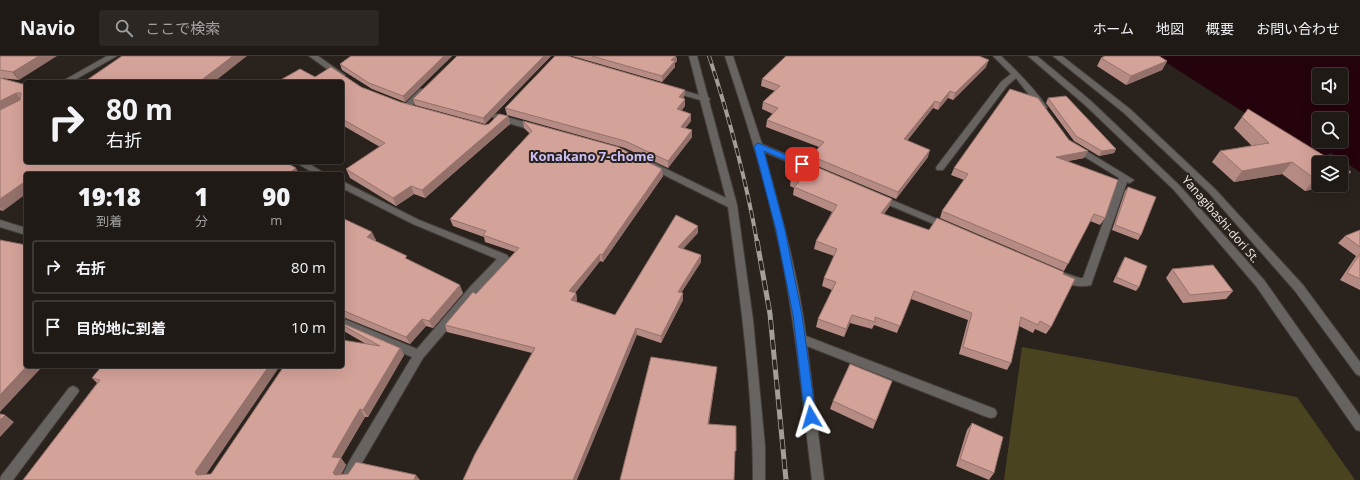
<!DOCTYPE html>
<html lang="ja">
<head>
<meta charset="utf-8">
<style>
	:root { --surface:#201a16; --page:#2d2723; --text:#f1f3f6; --muted:#a2a1a1; --line:#3d3835 }
	body { margin:0; font-family:"Open Sans","Noto Sans JP",sans-serif; background:var(--page); color:var(--text); height:100vh; display:flex; flex-direction:column; font-size:15px; white-space:nowrap }
	* { box-sizing:border-box; margin:0 }
	p { font-size:13px; color:var(--muted) }
	.icon { flex:none; width:22px; height:22px; fill:none; stroke:currentColor; stroke-width:2; stroke-linecap:round; stroke-linejoin:round }
	.map { position:relative; flex:1; overflow:hidden }
	.side { position:absolute; left:24px; top:116px; width:320px; height:196px; display:flex; flex-direction:column; background:var(--surface); border-radius:4px; box-shadow:0 4px 16px #0002,0 0 0 1px var(--line) }
	.side>* { flex:none }
	.top-card { position:absolute; left:24px; top:24px; width:320px; height:84px; border-radius:4px; box-shadow:0 4px 16px #0002,0 0 0 1px var(--line); background:#201a16; color:var(--text); overflow:hidden }
	.controls { position:absolute; left:1312px; top:12px; display:grid; gap:8px }
	.controls a { display:grid; place-items:center; width:36px; height:36px; border-radius:4px; background:var(--surface); box-shadow:0 4px 16px #0002,0 0 0 1px var(--line); font-size:20px }
	.pin { position:absolute; display:grid; place-items:center; width:34px; height:34px; color:#fff; margin:-17px; border-radius:8px; box-shadow:0 2px 6px #0006 }
	.me { position:absolute; width:44px; margin:-22px; rotate:353deg; stroke-linejoin:round; filter:drop-shadow(0 0 3px #0008) }
	.turn { display:flex; align-items:center; gap:14px; height:84px; padding:0 16px; font-size:18px }
	.turn .icon { width:52px; height:52px; stroke-width:2.5 }
	.turn b { display:block; font-size:28px; line-height:34px }
	.eta { display:flex; justify-content:space-evenly; align-items:center; height:68px; text-align:center }
	.eta b { font-size:24px; font-weight:800; line-height:28px }
	ul { padding:0; list-style:none }
	li { display:flex; align-items:center; gap:12px; height:54px; margin:0 8px 6px; padding:0 8px; border:2px solid var(--line); border-radius:4px }
	li div { flex:1 }
	li b { display:block; font-size:15px }
	li em { font-style:normal }
	header { display:flex; align-items:center; gap:24px; box-sizing:border-box; height:56px; padding:0 20px; background:var(--surface); border-bottom:1px solid var(--line) }
	header strong { font-size:19px }
	nav { display:flex; gap:22px; margin-inline-start:auto; font-size:14px }
	.search { width:280px; height:36px; background:var(--page); display:flex; align-items:center; gap:10px; box-sizing:border-box; padding:0 14px; border-radius:4px; color:var(--muted); font-size:15px }
	.map>svg:first-child { display:block }
	.green { fill:#494320 }
	.water { fill:#25030d; fill-rule:evenodd }
	.lines { fill:none; stroke-linecap:round; stroke-linejoin:round }
	.minor-casing { stroke:#463e3a; stroke-width:2 }
	.tertiary-casing { stroke:#463e3a; stroke-width:2 }
	.minor { fill:#666360; fill-rule:evenodd }
	.tertiary { fill:#666360; fill-rule:evenodd }
	.rail-far1-casing { stroke:#a49e9a; stroke-width:4 }
	.rail-casing { stroke:#a49e9a; stroke-width:5 }
	.rail-far1 { stroke:#2a221d; stroke-width:2.5; stroke-dasharray:8; stroke-linecap:butt }
	.rail { stroke:#2a221d; stroke-width:3.5; stroke-dasharray:10; stroke-linecap:butt }
	.wall { fill:#b58b84 }
	.shaded-wall { fill:#94716b }
	.building { fill:#d3a299; stroke:#94716b }
	.route { fill:#1a73e8; stroke:#114b97 }
	.labels { text-anchor:middle; dominant-baseline:central; stroke-width:4; stroke-linejoin:round; paint-order:stroke }
	.street-label { font-size:12px; fill:#f1ece9; stroke:#2a221d }
	.neighbourhood-label { font-size:13px; font-weight:bold; fill:#cdbff7; stroke:#2a221d }
</style>
</head>
<body>
<header>
<strong>Navio</strong>
<div class="search"><svg class="icon" aria-label="search" viewBox="0 0 24 24"><circle cx="10" cy="10" r="6"/><path d="M15 15l6 6"/></svg>ここで検索</div>
<nav><a>ホーム</a><a>地図</a><a>概要</a><a>お問い合わせ</a></nav>
</header>
<div class="map">
<svg width="1360" height="424" viewBox="0 0 1360 424">
	<rect width="100%" height="100%" fill="#2a221d"/>
	<path class="green" d="M1022 291 1297 341 1355 424H1004Z"/>
	<path class="water" d="M1156 0H1360V116L1331 97 1317 103ZM1319 19H1341V41H1319ZM1319 63H1341V85H1319Z"/>
	<g class="lines">
		<defs>
			<path id="minor" d="M309 0H318L345 19 344 21H338Z
				M689 0H697L708 41 710 43 709 45 737 149 753 264 765 390V424H753C753 333 740 241 728 151L648 111 647 109 651 106 654 107 726 142 700 44 668 35 667 33 671 31 699 39Z
				M725 0H733L762 88 818 112 819 114 815 117 812 116 764 96C781 157 798 218 806 280L995 353 997 357 995 361 991 362 987 361 807 290 824 424H812C802 341 795 257 776 175 763 116 744 58 725 0Z
				M993 0H1001C1018 16 1034 32 1047 51L1046 53H1040L1016 22 1007 30 943 114H937L936 112 937 110 1001 26 1011 18Z
				M420 33H423L427 35 409 53H403L392 47 396 45 405 48Z
				M497 58 538 70 539 72 535 75 494 63 493 61 494 59Z
				M1075 88 1134 124 1130 127 1127 126 1092 226 1091 229C1081 232 1062 229 1057 220L1058 217C1066 215 1075 222 1083 222L1119 122 1072 93 1071 91Z
				M295 106H306L326 118H315Z
				M342 125 419 164 507 199 509 202 423 302 352 424H340L350 404 412 301 342 271V262L417 293 470 231 497 203 413 168 342 132Z
				M880 139 949 168 951 170 949 172H943L877 144 875 142 877 140Z
				M0 164 26 172V179L0 171Z
				M73 330 77 332 79 335 77 338 13 424H0L1 420 69 332Z"/>
			<path id="tertiary" d="M107 0H117L71 26H61Z
				M1028 0H1037L1091 45 1180 130 1264 224 1360 360V375L1356 374 1256 230 1174 134 1085 49Z
				M1053 0H1062L1130 53 1215 133 1303 229 1360 306V320L1356 318 1295 235 1209 137 1124 57Z"/>
		</defs>
		<use href="#minor" class="minor-casing"/>
		<use href="#tertiary" class="tertiary-casing"/>
		<use href="#minor" class="minor"/>
		<use href="#tertiary" class="tertiary"/>
		<defs>
			<path id="rail-far1" d="M709 0C729 61 746 123 757 186"/>
			<path id="rail" d="M757 185 770 258 786 424"/>
		</defs>
		<use href="#rail-far1" class="rail-far1-casing"/>
		<use href="#rail" class="rail-casing"/>
		<use href="#rail-far1" class="rail-far1"/>
		<use href="#rail" class="rail"/>
	</g>
	<path class="wall" d="M0 0 19 24 0 22Z
		M351 0H452L405 46 372 33 342 14 340 8Z
		M551 0 485 68 415 49 413 43Z
		M572 0H676L677 5 675 7V11L662 26Z
		M1101 2 1167 5 1162 14 1126 29 1097 10Z
		M331 11 361 31 400 46 485 69 489 68 499 58 508 60 510 68 425 142 414 138 396 150 350 122 346 113 380 91 342 69V26H277L300 13 315 21Z
		M986 11 953 44 948 42 938 54 933 52 907 85 928 101 896 143 810 107 811 100 819 91 766 71 767 64 773 58 762 53 763 46 775 35 761 30 762 23Z
		M0 22 26 29V118L3 155 0 154Z
		M685 34 684 41 683 42 685 43V50L681 55 691 65 685 72 692 74V81L668 112 625 92 507 59 505 52Z
		M1048 42 1116 93 1114 97 1099 100 1074 85 1046 47Z
		M1242 61 1336 107 1319 129H1332L1305 135 1282 118 1234 126 1212 106 1220 95 1252 90 1234 72Z
		M523 65 663 120 603 206 600 205 575 237H576L577 244 576 246 615 259 698 177 683 193 701 199V206L681 237 683 244 661 287 637 279 532 297 447 276 445 269 476 238 515 196 485 186 484 181 453 170 450 163 530 78 524 72Z
		M1069 84 1084 102 1068 105 1105 162 1100 169 1090 165 1064 215 940 162 942 155 964 124 951 119 954 112Z
		M791 122 892 143 889 151 884 158 1051 271 1046 278 1035 273 1033 277 1019 270 1011 307 1007 314 959 298 968 264 911 243 897 277 874 269 872 273 850 267 844 281 816 271 818 263 832 234 822 230 824 222 834 200 814 193 816 185 832 156 793 139 794 132 790 130Z
		M1128 131 1141 179 1138 184 1112 174 1125 135Z
		M342 162 376 184 375 185 409 204 463 237 433 272 426 270 410 288 343 261H342Z
		M1360 174V234L1340 224 1356 200 1338 187 1345 180Z
		M1125 201 1139 231 1136 235 1113 226 1122 206Z
		M1172 213 1233 235 1226 243 1183 247 1166 222Z
		M342 267 400 292 404 299 368 361H365L341 402 346 409 341 418 416 419 23 424 97 327 92 322 102 310 206 418H211L366 288 342 274Z
		M892 325 873 373 830 353 833 345Z
		M972 367 994 417 989 424 956 410 967 374Z"/>
	<path class="shaded-wall" d="M39 0H57L19 24 13 16Z
		M233 0H247L214 26H199Z
		M444 0H452L405 46 403 40Z
		M544 0H551L485 68 483 62Z
		M676 0 677 5 675 7V11L662 26V20L671 4Z
		M989 4 986 11 953 44 955 37Z
		M1167 5 1162 14 1126 29 1131 20Z
		M685 34 684 41 679 48V41Z
		M950 35 948 42 938 54 940 47Z
		M16 37 22 45 0 57V45Z
		M685 43V50L677 60V53Z
		M935 45 933 52 902 90 904 83Z
		M691 58V65L681 78V71Z
		M508 60 510 68 425 142 422 134Z
		M692 74V81L668 112V105Z
		M1116 93 1114 97 1099 100 1102 95Z
		M930 94 928 101 896 143 898 136Z
		M1088 95 1084 102 1053 108 1056 101Z
		M1292 106 1282 118 1234 126 1242 115Z
		M296 112 299 118H288Z
		M662 113 663 120 603 206 602 199Z
		M1351 116 1341 126V118Z
		M1319 122V129H1332L1305 135 1315 123Z
		M26 125V138L3 155 0 152V143Z
		M411 130 414 138 396 150 393 142Z
		M892 143 889 151 879 165 881 157Z
		M698 170V177L678 198V191Z
		M372 176 376 184 370 189 367 181Z
		M600 198V205L571 242 569 235Z
		M701 199V206L678 242V236Z
		M460 229 463 237 433 272 429 265Z
		M576 237 577 244 572 251 571 244Z
		M683 237V244L661 287V280Z
		M852 259 850 267 844 281 846 273Z
		M422 263 426 270 410 288 406 281Z
		M636 272 637 279 577 424H573Z
		M400 292 404 299 368 361 363 354Z
		M27 310H43L0 356V339Z
		M269 310H280L203 423 197 419 195 416Z
		M717 311 716 319 708 375V368Z
		M360 353 365 361 338 407 332 401Z
		M5 359 14 366 0 381V364Z
		M341 402 346 409 339 423 333 417Z
		M416 419 420 424H414Z"/>
	<path class="building" d="M0 0H39L13 16 0 14Z
		M122 0H233L199 26H84Z
		M351 0H444L403 40 369 27 340 8Z
		M457 0H544L483 62 413 43Z
		M555 0H568L685 34 679 41 685 43 677 53 691 58 681 71 692 74 668 105 625 85 505 52Z
		M592 0H676L671 4 675 5 662 20Z
		M786 0H979L989 4 955 37 950 35 940 47 935 45 904 83 930 94 898 136 811 100 824 86 767 64 778 52 763 46 780 30 762 23Z
		M1105 0H1159L1167 5 1131 20 1101 2Z
		M331 11 361 31 400 46 485 69 489 68 499 58 508 60 422 134 411 130 393 142 346 113 385 87 342 63V26H277L300 13 315 21Z
		M0 22 26 29V106H285L296 112 288 118H26V125L0 143V54L20 44 21 37H16L0 45Z
		M1010 33 1038 42 1069 84 1088 95 1056 101 1118 124 1105 162 1094 158 1068 208 942 155 968 118 954 112Z
		M1066 40 1116 93 1102 95 1076 80 1048 42Z
		M1248 53 1336 107H1319V122L1315 123 1292 106 1242 115 1220 95 1269 87 1242 61Z
		M523 65 618 91 662 113 602 199 600 198 569 235 576 237 571 244 615 259 676 159 698 170 678 191 701 199 678 236 683 237 661 280 636 272 573 424H463L475 398 535 292 445 269 473 236 476 238 519 192 483 179 486 175 450 163 532 75Z
		M805 106 892 143 881 157 929 174 937 162 1064 216 1063 218 1075 223 1051 271 1040 265 1038 269 1021 261 1011 307 963 291 972 257 914 235 900 270 875 261V266L852 259 846 273 818 263 836 226 824 222 837 193 816 185 837 149 794 131 799 126 791 122Z
		M1341 110 1351 116 1341 118Z
		M1128 131 1156 141 1141 179 1115 169Z
		M342 162 372 176 367 181 407 200 405 202 460 229 429 265 422 263 406 281 342 254Z
		M1360 174V191L1345 180Z
		M0 184 26 189V310H27L0 339Z
		M1360 198V223L1347 217Z
		M1125 201 1147 210 1139 231 1116 221Z
		M1213 209 1233 235 1190 239 1172 213Z
		M342 267 400 292 363 354 360 353 332 401 341 402 333 417 335 419 348 418 356 406 416 419 414 424H23L100 324 92 322 102 310H269L195 416 197 419 211 418 284 310H342V284L380 290 342 269Z
		M651 301 717 311 708 368 736 370V395H735L734 424H620Z
		M850 308 892 325 876 365 833 345Z
		M0 358 5 359 0 364Z
		M972 367 1003 381 994 417 960 403Z"/>
	<path class="route" d="M758 87 805 107 806 108 805 110H799L764 95 785 174 802 259 816 361 814 365 811 366 807 365 805 361 793 259 776 174 754 90Z"/>
	<g class="labels">
		<g class="street-label">
			<text transform="translate(1221 163) rotate(49)">Yanagibashi-dori St.</text>
		</g>
		<g class="neighbourhood-label">
			<text x="592" y="100">Konakano 7-chome</text>
		</g>
	</g>
</svg>
<div class="controls">
<a><svg class="icon" aria-label="sound" viewBox="0 0 24 24"><path d="M4 9h4l5-4v14l-5-4H4zM17 9q2 3 0 6"/></svg></a>
<a><svg class="icon" aria-label="search" viewBox="0 0 24 24"><circle cx="10" cy="10" r="6"/><path d="M15 15l6 6"/></svg></a>
<a><svg class="icon" aria-label="layers" viewBox="0 0 24 24"><path d="M12 4l9 5-9 5-9-5zM3 14l9 5 9-5"/></svg></a>
</div>
<div class="pin" style="left:802px;top:108px;background:#d93025"><svg class="icon" aria-label="arrive" viewBox="0 0 24 24"><path d="M6 21V4h12l-3 4 3 4H6"/></svg></div>
<svg class="me" style="left:811px;top:361px" viewBox="-20 -20 40 40"><path d="M0-17L14 15 0 8-14 15z" fill="#1a73e8" stroke="#fff" stroke-width="4"/></svg>
<div class="top-card">
<div class="turn"><svg class="icon" aria-label="right" viewBox="0 0 24 24"><path d="M7 20v-9h11M14 6l5 5-5 5"/></svg><div><b>80 m</b>右折</div></div>
</div>
<section class="side">
<div class="eta">
<div><b>19:18</b><p>到着</p></div>
<div><b>1</b><p>分</p></div>
<div><b>90</b><p>m</p></div>
</div>
<ul>
<li><svg class="icon" aria-label="right" viewBox="0 0 24 24"><path d="M7 20v-9h11M14 6l5 5-5 5"/></svg><div><b>右折</b></div><em>80 m</em></li>
<li><svg class="icon" aria-label="arrive" viewBox="0 0 24 24"><path d="M6 21V4h12l-3 4 3 4H6"/></svg><div><b>目的地に到着</b></div><em>10 m</em></li>
</ul>
</section>
</div>
</body>
</html>
